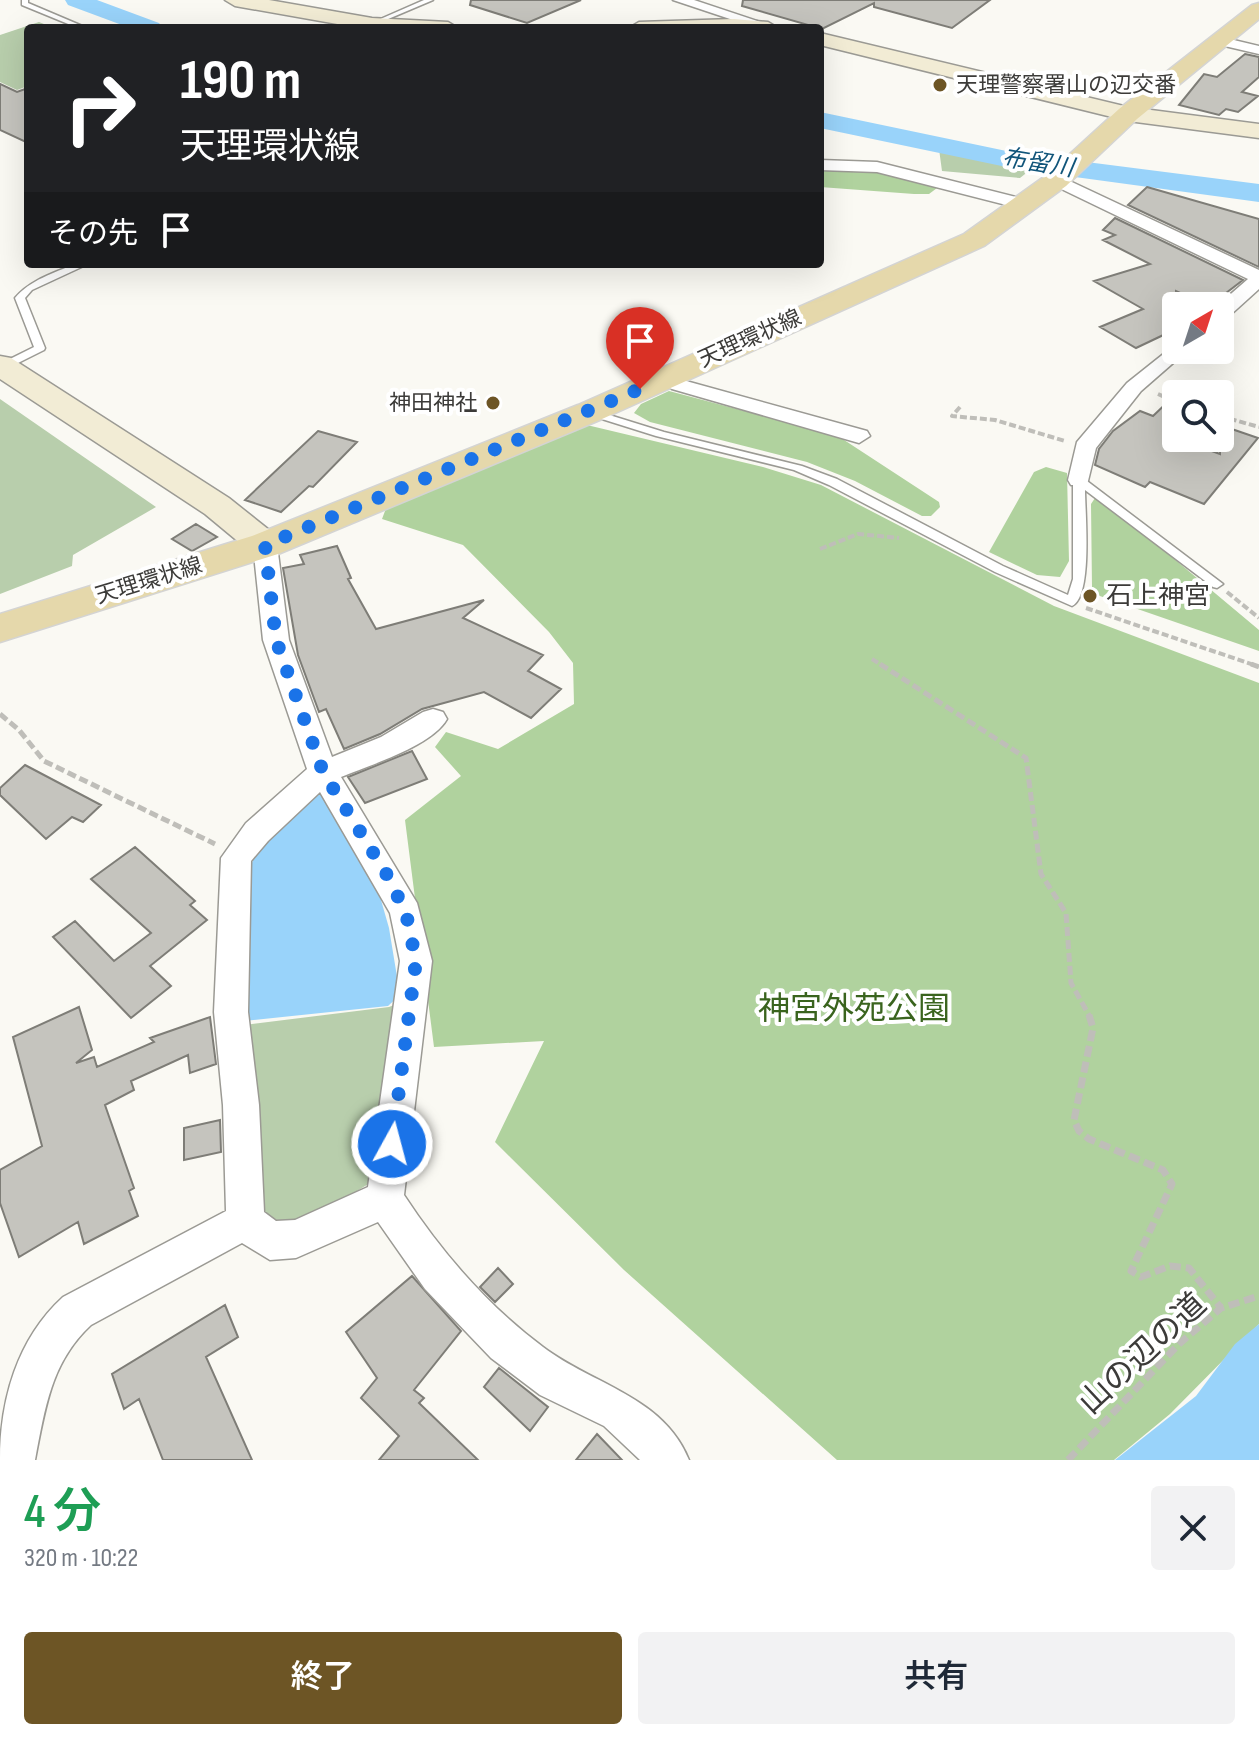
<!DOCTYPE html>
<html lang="ja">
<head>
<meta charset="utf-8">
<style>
	:root { --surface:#fff; --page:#f2f2f3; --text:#1f2937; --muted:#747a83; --accent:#6d5525 }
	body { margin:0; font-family:"Sofia Sans Condensed","Noto Sans JP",sans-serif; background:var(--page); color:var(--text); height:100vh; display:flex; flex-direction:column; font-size:30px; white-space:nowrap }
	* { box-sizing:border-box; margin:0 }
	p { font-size:26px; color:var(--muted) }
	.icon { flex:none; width:44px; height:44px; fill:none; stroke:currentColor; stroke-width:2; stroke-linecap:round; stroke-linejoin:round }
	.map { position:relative; height:1460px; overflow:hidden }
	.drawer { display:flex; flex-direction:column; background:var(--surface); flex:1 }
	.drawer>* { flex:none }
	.guide { position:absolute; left:24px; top:24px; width:800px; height:244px; border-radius:8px; box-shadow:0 8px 32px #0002; background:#202124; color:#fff; overflow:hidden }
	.needle { width:52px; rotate:39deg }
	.buttons { position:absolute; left:1162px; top:292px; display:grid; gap:16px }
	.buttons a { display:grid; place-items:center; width:72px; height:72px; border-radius:8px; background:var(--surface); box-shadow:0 8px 32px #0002; font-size:40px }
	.pin { position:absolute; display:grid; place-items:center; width:68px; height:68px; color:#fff; margin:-82px -34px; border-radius:50% 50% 50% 0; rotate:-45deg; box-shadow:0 0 8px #0007 }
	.pin .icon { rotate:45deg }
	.me { position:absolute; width:88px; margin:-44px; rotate:7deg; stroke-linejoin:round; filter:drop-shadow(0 0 6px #0008) }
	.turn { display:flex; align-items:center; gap:28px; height:168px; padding:0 24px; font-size:36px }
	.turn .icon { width:104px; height:104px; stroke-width:2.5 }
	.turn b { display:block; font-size:56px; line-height:68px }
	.then { display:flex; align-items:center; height:76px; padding:0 24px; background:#0003; gap:16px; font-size:30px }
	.round { display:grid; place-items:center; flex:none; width:84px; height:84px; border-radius:8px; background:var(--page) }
	.headline { display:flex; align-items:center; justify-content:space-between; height:136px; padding:0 24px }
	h1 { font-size:48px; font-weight:600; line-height:60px; color:#1e9e55 }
	.button { display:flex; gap:16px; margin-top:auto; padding:16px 24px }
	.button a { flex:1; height:92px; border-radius:8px; background:var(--accent); color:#fff; font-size:32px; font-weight:600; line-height:92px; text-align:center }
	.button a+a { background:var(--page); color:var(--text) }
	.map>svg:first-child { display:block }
	.green { fill:#b8ceac }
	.forest { fill:#b0d29e }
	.water { fill:#99d3fa }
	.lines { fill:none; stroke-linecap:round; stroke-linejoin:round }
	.river { fill:#99d3fa; fill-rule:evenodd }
	.building { fill:#c5c4be; stroke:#7e7d77; stroke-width:2 }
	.lane-casing { stroke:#9b9a94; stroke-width:3 }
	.street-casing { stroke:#9b9a94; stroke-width:3 }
	.secondary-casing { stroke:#9b9a94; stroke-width:3 }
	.primary-casing { stroke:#d4d4d3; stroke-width:3 }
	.path-far2 { stroke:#bfbeb9; stroke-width:4; stroke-dasharray:7 3; stroke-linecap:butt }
	.path-far1 { stroke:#bfbeb9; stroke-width:5; stroke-dasharray:9 4; stroke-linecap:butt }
	.path { stroke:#bfbeb9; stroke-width:7; stroke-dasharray:11 5; stroke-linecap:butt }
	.lane { fill:#fff; fill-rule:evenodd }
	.street { fill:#fff; fill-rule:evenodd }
	.secondary { fill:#f2ecd5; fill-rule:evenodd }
	.primary { fill:#e5d8ab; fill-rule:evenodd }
	.route { stroke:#1a73e8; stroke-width:14; stroke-dasharray:0 25.2 }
	.poi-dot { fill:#6d5525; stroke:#fff; stroke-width:3 }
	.labels { text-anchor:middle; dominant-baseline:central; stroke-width:8; stroke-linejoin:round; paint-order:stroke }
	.far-poi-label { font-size:22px; fill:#3c3b39; stroke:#fff; text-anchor:start }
	.far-street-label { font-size:22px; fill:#3c3b39; stroke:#fff }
	.far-water-label { font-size:24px; font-style:italic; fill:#11557a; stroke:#fff }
	.poi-label { font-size:26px; fill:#3c3b39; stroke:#fff; text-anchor:start }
	.near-park-label { font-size:32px; fill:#3a641e; stroke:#fff }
	.near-street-label { font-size:32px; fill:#3c3b39; stroke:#fff }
</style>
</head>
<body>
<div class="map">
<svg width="1259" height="1460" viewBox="0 0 1259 1460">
	<rect width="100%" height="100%" fill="#faf9f3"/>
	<path class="green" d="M39 22 54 28H28V86L17 90 0 82V35Z
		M939 149 1035 166 1020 178 942 171Z
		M0 399 156 507 73 555 72 566 0 594Z
		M399 1003 375 1180 288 1233 264 1221 244 1025 389 1007Z"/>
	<path class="forest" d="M820 170H877L937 188 929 194H914L820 187Z
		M669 391 838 436 939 502 940 507 931 516H922L855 481 807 462 650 422 634 413 641 404Z
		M571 425 591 426 763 467 821 485 1054 606 1259 683V1324L1170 1414 1114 1460H837L624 1270 495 1142 544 1041 434 1047 405 820 461 776 435 747 446 732 498 749 574 704 573 663 549 632 463 545 382 519 388 503Z
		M1046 467 1067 473 1069 561 1060 577 1037 575 989 552 1034 472Z
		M1095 498 1148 537 1259 630V651L1097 595 1092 587 1091 504Z"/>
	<path class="water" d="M317 788 379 893 389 928 400 995 388 1006 244 1021 249 870 263 836Z
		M1259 1324V1460H1115L1196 1396 1235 1344Z"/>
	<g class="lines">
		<path class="river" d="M65 0H97L159 23 163 28H130L68 5Z
			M820 112 1016 153 1259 184V202L1016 169 820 128Z"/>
	</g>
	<path class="building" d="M471 0H581L527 23 470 5Z
		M743 0H990L952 28 874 7V3L822 29 742 6Z
		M1245 54 1259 57V77L1242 92 1258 96 1238 112 1226 109 1219 115 1179 105 1204 74 1217 77Z
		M0 84 17 92 28 88V143L0 130Z
		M1147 187 1259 219V267L1128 205Z
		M1115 218 1243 280 1209 306 1176 291V329L1136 348 1100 327 1143 309 1094 281 1150 264 1103 240 1115 235 1103 230Z
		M1176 394V438L1220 454V425L1258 438 1204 504 1150 482 1145 487 1095 465 1099 449 1113 431 1140 411 1153 416Z
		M318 431 357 442 313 487 309 486 281 512 245 500Z
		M196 524 217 537 192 551 172 539Z
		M337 546 351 578 348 579 376 629 484 600 463 618 543 655 528 671 561 689 531 718 484 692 422 709 380 734 344 749 326 709 319 712 298 655 283 568 304 564 300 555Z
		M412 751 427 779 365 803 348 777Z
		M25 765 101 805 83 822 72 817 46 839 0 795V788Z
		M135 847 195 901 190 905 207 920 150 966 171 986 131 1018 53 937 75 921 114 961 151 933 91 879Z
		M79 1007 92 1050 76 1063 94 1057 97 1067 154 1042 150 1038 210 1017 216 1064 190 1073 188 1055 131 1081 134 1090 105 1105 134 1188 129 1191 138 1216 84 1244 78 1222 19 1257 0 1203V1170L42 1146 13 1037Z
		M220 1120 221 1152 184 1160V1128Z
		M498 1268 513 1284 495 1302 480 1287Z
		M412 1276 461 1331 414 1390 424 1398 419 1403 478 1460H379L399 1436 361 1398 377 1378 346 1332Z
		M225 1305 238 1337 206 1357 252 1460H163L139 1399 124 1409 112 1374Z
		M499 1368 548 1407 530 1431 484 1387Z
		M597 1434 622 1460H576Z"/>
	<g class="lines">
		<defs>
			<path id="lane" d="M22 0H28V3L87 28H78L22 5Z
				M424 0H433L374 25 369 24Z
				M75 264H88L32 290 25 298 45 348 44 350 6 369 0 370V364L34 347 15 298C30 280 54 273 75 264Z
				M590 409 664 432 802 466 837 479 1003 566 1068 595 1073 579V480L1075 478H1083L1223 584 1217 588 1213 587 1085 490C1085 513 1093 596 1072 606L995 572 829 485 794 470 656 436 586 414 585 412Z"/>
			<path id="street" d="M673 0H694L778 28H757Z
				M1221 37 1259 46V54L1216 44V38Z
				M820 160 877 162 1032 201 1035 205 1026 210 877 172 820 170Z
				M1057 175 1259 270V289L1227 318 1220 320 1217 306 1248 279 1051 184V176Z
				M1176 344V350H1188L1141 391 1096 448 1087 485H1071L1068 480 1077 442 1127 383Z
				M665 371 686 381 867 431 870 436 859 443 672 389 655 377Z
				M265 537 277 545 289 640 332 757 381 737 423 712 433 709 443 712 447 719C432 746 370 765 341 777L417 903 432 961 404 1195C442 1253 488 1306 543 1347 593 1385 663 1396 689 1460H640L604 1426 540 1395 491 1358 425 1289 378 1222 296 1258 270 1260 242 1243 91 1325C51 1362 45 1408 35 1460H0C0 1400 17 1339 63 1297L226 1211 223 1105 214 1012 221 858 246 823 307 769 263 640 253 545ZM320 792 390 913 400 961 368 1187 295 1220 276 1221 264 1212 259 1105 248 1012 251 861 268 841Z"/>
			<path id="secondary" d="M225 0H269L372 18 448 22 458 28H360L235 6Z
				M734 19 768 22 778 28H629L639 22Z
				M820 33 1128 107 1259 124V138L1128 121 820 45Z
				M0 356 11 358 229 498 278 537 283 545 278 553 265 557 252 553 205 514 0 379Z"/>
			<path id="primary" d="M1259 3V19L1137 119 1066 186 984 246 602 419 278 554 0 642V614L252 536 578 405 964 234 1048 174 1119 109 1252 5Z"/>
		</defs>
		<use href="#lane" class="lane-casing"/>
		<use href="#street" class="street-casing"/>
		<use href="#secondary" class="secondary-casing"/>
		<use href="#primary" class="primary-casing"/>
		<path class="path-far2" d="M1158 394 1176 402
			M960 407 952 416 995 420 1065 441
			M1220 416 1259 427
			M820 549 858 534 899 538
			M1227 592 1259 618
			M1086 608 1257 666
			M872 659 883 666"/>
		<path class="path-far1" d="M880 664 1026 758 1041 874 1066 913 1071 983 1090 1017
			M1251 664 1259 667
			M0 714 19 730 44 761 215 844"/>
		<path class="path" d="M1089 1015 1093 1028 1074 1120 1079 1131 1089 1139 1163 1170 1172 1184 1131 1271 1141 1277 1170 1266 1189 1268 1221 1308
			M1068 1460 1179 1344 1221 1308 1259 1296"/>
		<use href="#lane" class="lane"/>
		<use href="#street" class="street"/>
		<use href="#secondary" class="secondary"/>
		<use href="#primary" class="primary"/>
	</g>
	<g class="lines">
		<path class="route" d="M392 1144 416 961 406 913 387 875 323 772 276 640 265 545 640 389"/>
	</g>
	<g class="poi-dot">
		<circle cx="940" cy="85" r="8"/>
		<circle cx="493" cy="403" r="8"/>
		<circle cx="1090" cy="596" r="8"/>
	</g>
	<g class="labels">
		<g class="far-poi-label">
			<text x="956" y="85">天理警察署山の辺交番</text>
			<text x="477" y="403" text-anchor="end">神田神社</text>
		</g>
		<g class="far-street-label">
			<text transform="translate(750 339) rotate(-24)">天理環状線</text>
			<text transform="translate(149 581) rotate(-17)">天理環状線</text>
		</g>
		<g class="far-water-label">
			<text transform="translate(1038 163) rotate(9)">布留川</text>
		</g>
		<g class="poi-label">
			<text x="1106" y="596">石上神宮</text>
		</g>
		<g class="near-park-label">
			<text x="854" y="1009">神宮外苑公園</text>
		</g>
		<g class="near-street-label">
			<text transform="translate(1143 1354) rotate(-43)">山の辺の道</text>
		</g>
	</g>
</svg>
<div class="buttons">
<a><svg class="needle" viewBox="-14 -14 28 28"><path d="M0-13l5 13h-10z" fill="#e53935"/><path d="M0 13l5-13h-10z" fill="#747a83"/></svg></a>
<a><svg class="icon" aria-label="search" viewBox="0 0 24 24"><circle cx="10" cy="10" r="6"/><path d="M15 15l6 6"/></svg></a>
</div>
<div class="pin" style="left:640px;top:389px;background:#d93025"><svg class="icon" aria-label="arrive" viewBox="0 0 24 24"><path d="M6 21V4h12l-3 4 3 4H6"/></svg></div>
<svg class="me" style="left:392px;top:1144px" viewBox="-20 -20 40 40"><circle r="17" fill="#1a73e8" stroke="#fff" stroke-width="3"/><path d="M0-11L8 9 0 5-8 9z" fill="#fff"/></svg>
<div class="guide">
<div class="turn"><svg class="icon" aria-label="right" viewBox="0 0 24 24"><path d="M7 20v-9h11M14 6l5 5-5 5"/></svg><div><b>190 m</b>天理環状線</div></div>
<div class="then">その先<svg class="icon" aria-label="arrive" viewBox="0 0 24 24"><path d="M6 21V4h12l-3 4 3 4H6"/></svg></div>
</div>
</div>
<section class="drawer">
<div class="headline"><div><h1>4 分</h1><p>320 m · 10:22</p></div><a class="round"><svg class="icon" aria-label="close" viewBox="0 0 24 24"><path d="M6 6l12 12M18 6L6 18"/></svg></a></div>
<div class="button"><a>終了</a><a>共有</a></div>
</section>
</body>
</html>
